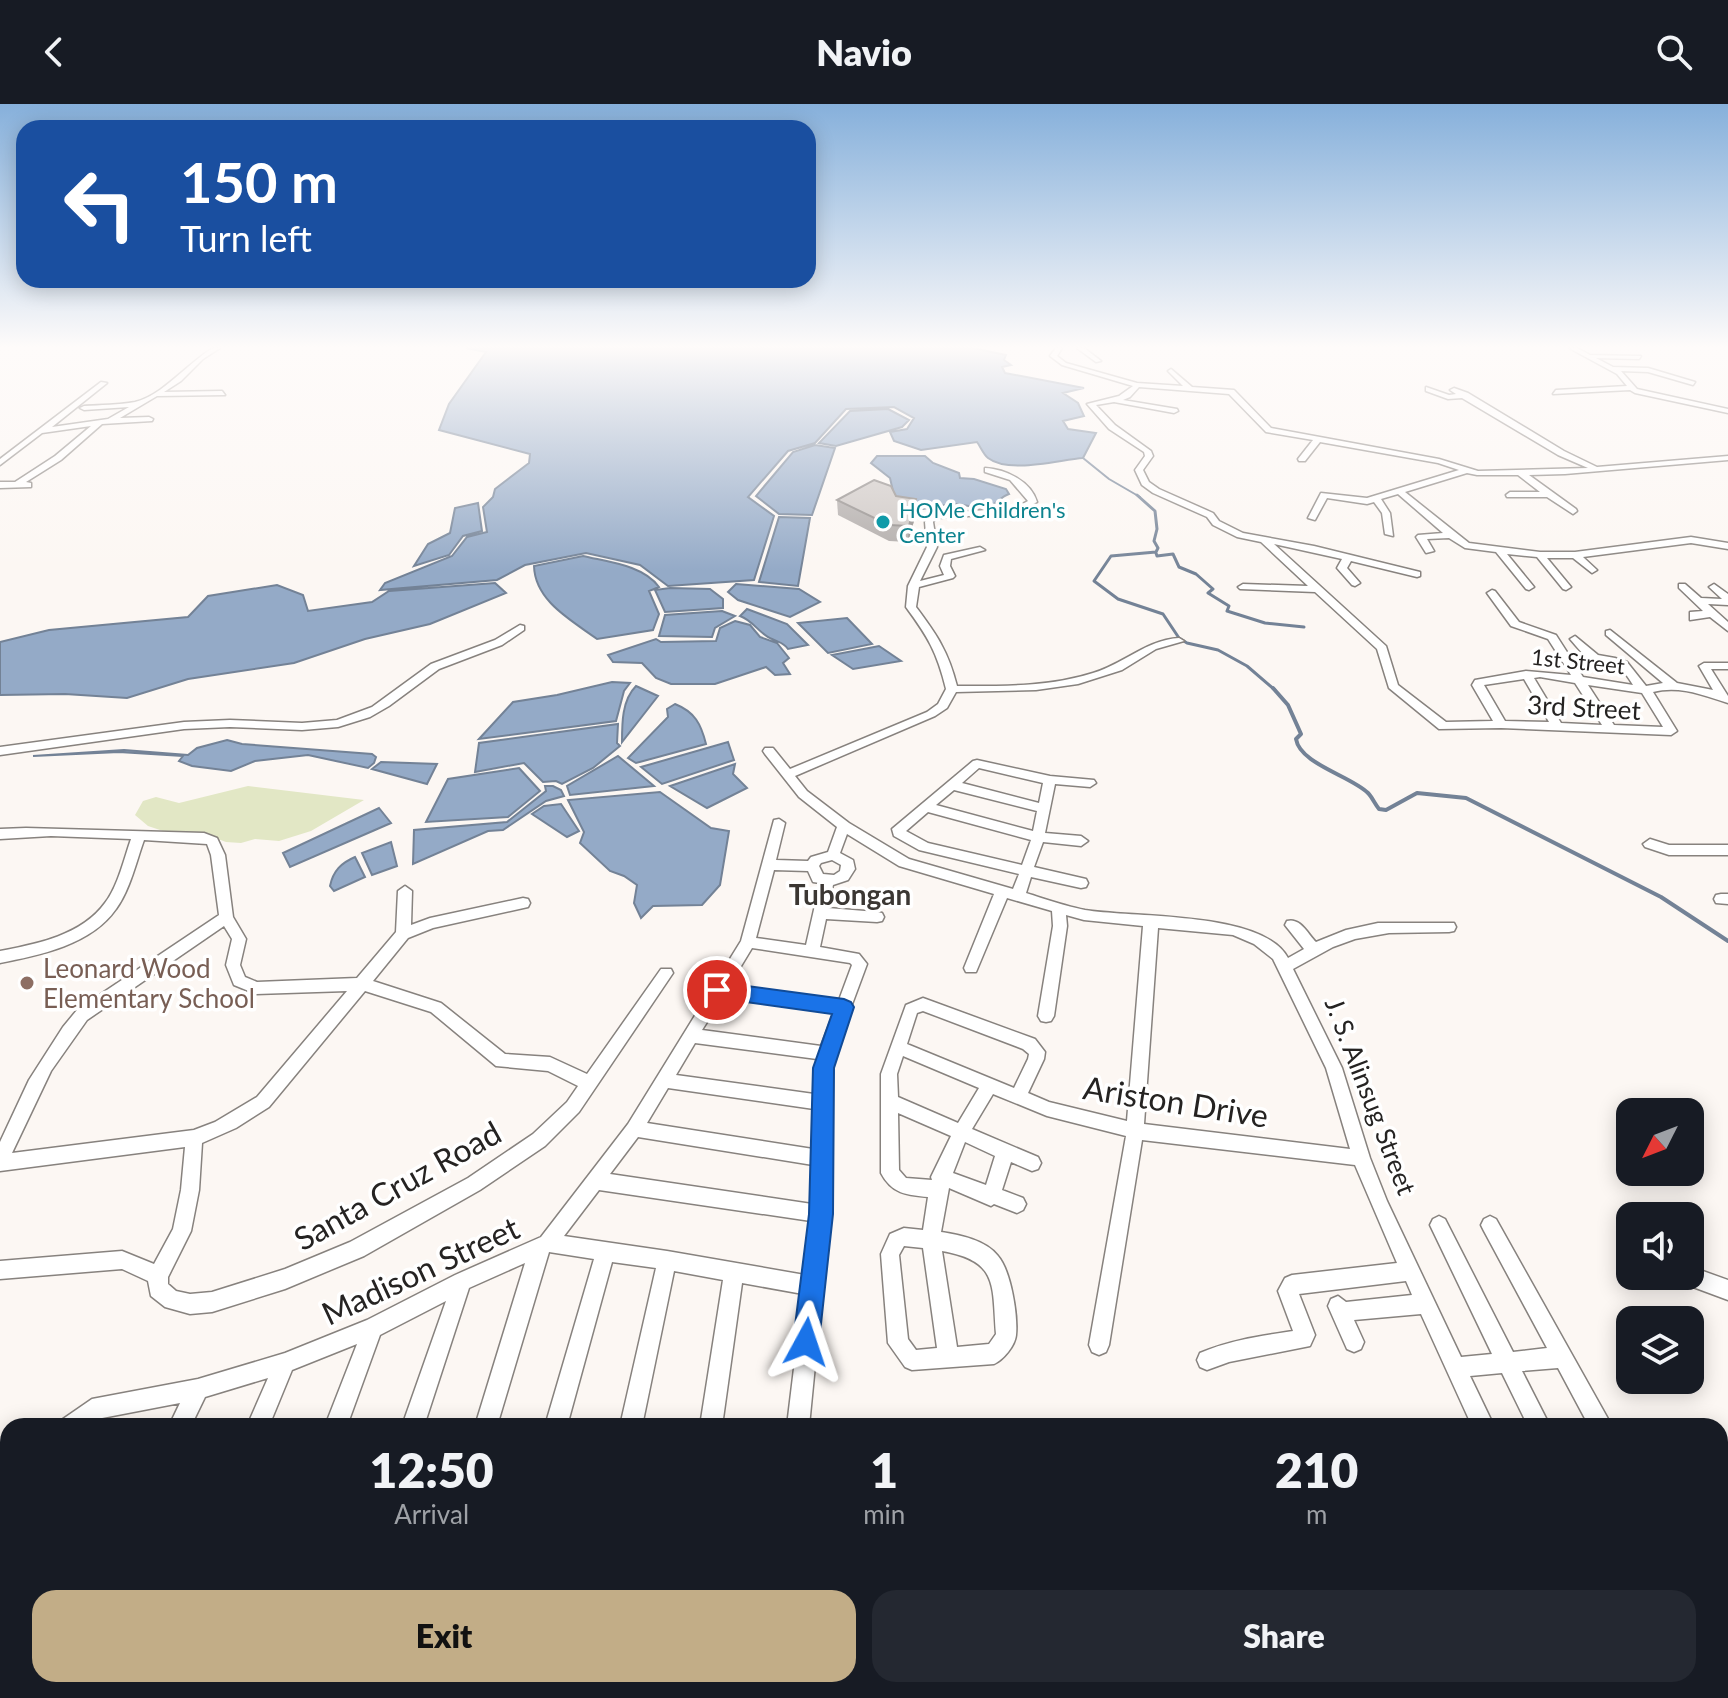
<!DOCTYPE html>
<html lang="en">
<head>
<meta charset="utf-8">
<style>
	:root { --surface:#171b24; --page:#242831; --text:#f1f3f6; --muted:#9ea1a6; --accent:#c2ad87 }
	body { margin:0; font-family:Lato,sans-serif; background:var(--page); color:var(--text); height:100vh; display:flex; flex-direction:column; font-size:30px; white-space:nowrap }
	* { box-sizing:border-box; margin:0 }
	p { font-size:26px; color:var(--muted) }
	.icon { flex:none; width:44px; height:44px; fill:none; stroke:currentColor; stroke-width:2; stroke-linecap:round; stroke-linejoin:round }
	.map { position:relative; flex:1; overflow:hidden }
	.side { position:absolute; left:0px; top:1314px; width:1728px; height:280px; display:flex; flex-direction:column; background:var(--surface); border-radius:24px 24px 0 0; box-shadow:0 4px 20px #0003 }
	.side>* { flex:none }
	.banner { position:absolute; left:16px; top:16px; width:800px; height:168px; border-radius:24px; box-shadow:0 4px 20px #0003; background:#1a4fa0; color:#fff; overflow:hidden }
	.needle { width:52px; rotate:228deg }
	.controls { position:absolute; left:1616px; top:994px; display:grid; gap:16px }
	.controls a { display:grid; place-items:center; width:88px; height:88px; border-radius:16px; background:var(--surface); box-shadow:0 4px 20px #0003; font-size:40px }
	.pin { position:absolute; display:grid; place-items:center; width:68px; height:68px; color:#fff; margin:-34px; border:4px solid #fff; border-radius:50%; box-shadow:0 2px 8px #0007 }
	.me { position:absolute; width:88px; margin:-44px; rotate:5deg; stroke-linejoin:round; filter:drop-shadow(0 0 6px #0008) }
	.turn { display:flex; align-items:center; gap:28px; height:168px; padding:0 32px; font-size:36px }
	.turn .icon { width:104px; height:104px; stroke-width:2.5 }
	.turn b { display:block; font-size:56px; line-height:68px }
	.eta { display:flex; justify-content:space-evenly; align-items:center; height:136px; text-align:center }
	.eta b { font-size:48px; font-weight:800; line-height:56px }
	.primary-button { display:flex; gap:16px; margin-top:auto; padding:16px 32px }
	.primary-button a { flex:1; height:92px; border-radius:24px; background:var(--accent); color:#111; font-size:32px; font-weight:800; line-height:92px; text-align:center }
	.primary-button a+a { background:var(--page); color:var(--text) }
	header { display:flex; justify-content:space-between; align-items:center; height:104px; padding:0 32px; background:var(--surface); font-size:36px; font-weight:800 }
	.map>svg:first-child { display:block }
	.green { fill:#e2e7c5 }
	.water { fill:#94aac7; stroke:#738296; stroke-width:2 }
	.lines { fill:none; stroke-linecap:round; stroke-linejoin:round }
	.stream-far2 { stroke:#738296; stroke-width:2 }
	.stream-far1 { stroke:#738296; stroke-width:3 }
	.stream { stroke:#738296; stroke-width:4 }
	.minor-casing { stroke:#87827e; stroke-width:3 }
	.minor { fill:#fff; fill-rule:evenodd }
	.wall { fill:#b0aba9 }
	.shaded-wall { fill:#908b89 }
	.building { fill:#cdc7c4; stroke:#908b89; stroke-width:2 }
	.route { fill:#1a73e8; stroke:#114b97; stroke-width:2 }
	.culture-dot { fill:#0f9aa8; stroke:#fff; stroke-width:3 }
	.education-dot { fill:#8d6e63; stroke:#fff; stroke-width:3 }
	.labels { text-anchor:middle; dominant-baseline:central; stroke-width:7; stroke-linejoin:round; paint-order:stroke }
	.far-culture-label { font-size:22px; fill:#0d838f; stroke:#fff; text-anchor:start }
	.far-street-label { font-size:22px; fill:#252322; stroke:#fff }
	.street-label { font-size:26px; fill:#252322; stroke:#fff }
	.education-label { font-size:26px; fill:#785e54; stroke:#fff; text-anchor:start }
	.neighbourhood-label { font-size:28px; font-weight:bold; fill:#3b3733; stroke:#fff }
	.near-street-label { font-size:32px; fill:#252322; stroke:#fff }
</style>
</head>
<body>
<header><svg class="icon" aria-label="back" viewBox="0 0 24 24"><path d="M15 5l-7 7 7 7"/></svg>Navio<svg class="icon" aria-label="search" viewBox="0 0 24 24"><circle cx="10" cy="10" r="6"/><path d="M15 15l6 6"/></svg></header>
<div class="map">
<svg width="1728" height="1594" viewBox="0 0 1728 1594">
	<rect width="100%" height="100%" fill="#fcf7f3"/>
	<path class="green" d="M248 682 364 696 311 727 279 737 255 735 241 739 226 738 202 729 175 731 148 722 135 711 143 697 156 693 179 699Z
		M873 1586H1013L990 1594H874Z
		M1126 1586H1371L1376 1594H1129Z"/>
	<path class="water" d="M466 244H973L1006 251 1004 256 1011 261 1002 263 1005 269 1084 284 1063 289 1078 299 1084 312 1063 317 1068 325 1096 329 1083 354C1058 356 1009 370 988 354 984 351 980 342 977 338L921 346 894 337 890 328 907 325 914 314 894 303 846 305 815 339 788 347 748 393 774 412 754 476 668 482 640 461 586 449 525 461 497 476 380 486 385 479 452 452 467 433 487 428 483 403 493 393 495 385 529 359 530 350 439 326 449 300 486 248Z
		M888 305 909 316 902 323 836 342 819 339 850 307Z
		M815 341 835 344 812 411 779 410 756 392 793 348Z
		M877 352H925L933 359 959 369 960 374 974 375 1006 385 1009 390C1000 393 996 401 988 403 976 406 969 401 957 400 935 399 916 413 896 400L890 374 871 359Z
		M478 399 482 427 463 432 449 451 414 462 428 440 450 429 455 404Z
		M779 413 810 414 798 482 759 478Z
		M583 452C608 458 643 461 659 483L649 487 659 510 653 526 597 535C571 516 535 497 534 462Z
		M495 479 506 489 430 520 365 535 294 559 188 575 127 594 65 590 0 591V538L49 526 188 513 208 492 277 481 303 491 308 507 372 498 389 487Z
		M736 480 799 485 820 498 790 513 738 496 728 488Z
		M670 484 710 485 723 495V504L665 508 655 486Z
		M747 505 787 520 808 541 788 545C783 538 780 539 772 535 759 530 754 517 740 512Z
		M722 507 735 512 715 524 712 533 659 532 665 511Z
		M847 514 872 540 828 549 798 519Z
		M735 517 750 521 760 533 777 539 789 554 783 559 790 570 775 571 766 563 715 580H671L656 574 642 559 613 558 608 551 656 535 661 538 716 537 720 524Z
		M879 542 901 557 853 565 832 551Z
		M612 578 630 579 624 587 616 617 479 635 513 598 557 591Z
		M636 582 658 592 622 638C622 619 622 596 636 582Z
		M675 600C695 608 701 620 706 640L636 659 628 654 668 613 667 605Z
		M618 620 617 639 620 642 593 664 562 680 556 677 543 678 524 659 475 668 479 639Z
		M227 636 242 640 372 650 376 653 374 659 368 664 308 651 255 657 231 667 192 662 179 657 183 652 119 648 33 652 124 646 188 651 197 644Z
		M728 638 734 656 662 680 641 663Z
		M618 652 654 682 570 691 567 682Z
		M381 658 437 660 427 680 372 665Z
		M735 660 733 670 747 684 707 704 670 682Z
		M519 664 540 687 508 713 426 718 448 675Z
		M545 682H553L561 686 564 692 546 697 503 726 488 727 413 760 414 726 507 718 546 687Z
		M660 688 711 724 729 727 720 781 702 801 653 802 641 814 634 799 637 781 624 772 610 767 580 739 584 728 568 696Z
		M561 700 579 727 567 733 532 710 544 702Z
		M379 704 391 719 290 763 283 749Z
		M391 738 397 762 372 771 362 749Z
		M355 753 365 773 334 787 330 782C333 767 341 759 355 753Z"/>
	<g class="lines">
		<path class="stream-far2" d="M1083 354 1109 375 1140 393"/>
		<path class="stream-far1" d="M1137 391 1155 407 1157 425 1154 437 1158 444 1156 448 1111 452 1094 477 1118 495 1163 510 1179 534 1187 539 1218 546 1247 562 1275 586
			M1156 449 1157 452 1173 450 1179 463 1196 470 1213 485 1208 489 1229 502 1227 507 1265 519 1304 523"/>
		<path class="stream" d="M1273 584 1288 601 1301 630 1296 635C1300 660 1351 672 1368 689 1372 693 1375 700 1379 705L1386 706 1417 689 1466 694 1661 793 1728 837"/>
		<defs>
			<path id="minor" d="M213 244H220L203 255 181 277 164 288 222 287 225 291 157 292 120 314 149 313 153 315 152 317 102 320 61 356 26 378 31 379V383L0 384V378H15L55 352 91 322 42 329 0 361V355L101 278 107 279 52 323 108 315 129 303 84 306 80 304 84 302C100 301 119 301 135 298 162 292 189 258 213 244Z
				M1056 244H1062L1057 252 1066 259 1137 279 1183 282 1168 267 1171 265 1192 283 1234 286 1271 324 1439 355 1478 367 1588 364 1558 351 1462 294 1448 295 1426 287V283L1449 291 1456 290 1450 286 1454 284 1468 289 1564 347 1597 363 1728 352V356L1565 370 1529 371 1576 405 1577 407 1573 410 1547 393H1507L1506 391 1510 388H1540L1518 371H1477L1467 369 1405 388 1469 439 1540 448H1575L1691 433 1728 439V445L1691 439 1583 453 1597 466 1592 469 1573 454H1547L1571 483 1566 486 1563 485 1537 453 1507 450 1534 483 1529 486 1526 485 1496 448 1465 444 1449 434 1427 435 1434 447 1426 449 1416 433 1418 431 1443 429 1398 390 1381 395 1390 409 1393 432 1385 430 1382 409 1374 398 1367 400 1327 394 1315 416 1308 414 1321 389 1367 394 1459 366 1438 359 1320 338 1305 357H1299L1298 355 1313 336 1266 328 1229 290 1139 283 1130 293 1123 296 1177 305 1178 307 1174 309 1114 298 1096 301 1115 321 1151 347 1153 352 1143 366 1149 378 1159 385 1213 409 1219 417 1243 429 1314 442 1420 468V472L1417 473 1351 457 1347 464 1360 479 1355 482 1352 481 1337 464 1342 455 1274 440 1386 542 1398 581 1446 618 1493 617 1472 581 1475 576 1526 567 1571 571 1548 535 1511 522 1487 489 1492 486 1495 487 1519 518 1556 531 1583 573 1633 581C1620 559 1617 563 1595 557 1586 555 1576 542 1570 535L1575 532 1598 551 1615 554 1627 558 1646 582 1663 579 1606 531V527L1610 526 1677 579 1713 586 1699 562 1704 559H1728V565H1711L1728 592V599C1703 591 1679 581 1653 588L1677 627 1671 631 1501 624 1439 625 1389 584 1377 545 1315 488 1240 485 1238 483 1243 480 1308 482 1261 438 1237 433 1213 421 1207 413 1153 389 1142 381 1135 366 1145 352 1144 348 1109 325 1087 300 1119 292 1133 282 1062 261 1050 252ZM1540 573 1575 579 1602 621 1561 619 1534 574ZM1524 575 1549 618 1505 617 1484 581ZM1588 581 1642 589 1663 623 1614 621Z
				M1077 244H1084L1101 257 1096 258Z
				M1569 244H1577L1590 251 1641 252 1639 255 1596 254 1613 263 1648 264 1695 278 1693 281 1648 268 1621 267 1637 285 1728 305V309L1635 289 1630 286 1553 290 1556 286 1627 282 1617 270Z
				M985 364C1005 365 1031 377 1037 398L1017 409 936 414 933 418 937 443 920 477 944 471 940 462 944 451 980 443 985 446 951 455 950 462 955 472 953 474 919 483 916 503C937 531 948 547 957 582 1002 582 1050 583 1093 569 1124 560 1146 536 1179 534L1184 537 1156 545 1122 566 1078 580 1036 586 956 588 947 604 935 612 795 672 807 687 849 719 909 755 1013 785 1019 770 919 746 894 732 892 725 973 657 977 656 1050 672 1094 676 1096 679 1090 683 1055 680 1045 729 1081 732 1088 737 1081 742 1043 738 1034 763 1086 775 1088 779 1086 783 1081 784 1031 773 1026 789C1045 795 1065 802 1085 806 1133 814 1264 807 1288 854L1304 845 1285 821 1287 817C1300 813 1308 830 1316 838L1346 826 1378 819H1454L1456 823 1454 827 1449 828 1389 829 1355 835 1333 843 1293 865 1342 964 1370 1054 1387 1097 1461 1253 1492 1250 1430 1121 1433 1115 1439 1112 1445 1115 1513 1248 1547 1244 1484 1127 1481 1121 1484 1115 1490 1112 1496 1115 1612 1322H1589L1558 1264 1522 1267 1550 1322H1528L1502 1269 1470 1272 1494 1322H1472L1421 1210 1354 1216 1364 1238 1361 1245 1354 1248 1347 1245 1328 1202 1331 1195 1338 1192 1346 1198 1412 1191 1406 1177 1299 1190 1315 1231 1310 1242 1229 1258 1207 1266 1200 1263 1197 1256 1200 1249C1230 1236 1261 1232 1293 1227L1278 1187 1285 1174 1292 1171 1397 1159 1355 1061 1142 1036 1109 1241 1106 1248 1099 1251 1092 1248 1089 1241 1126 1032 1047 1012 993 990 972 1025 1038 1053 1041 1059 1038 1065 1032 1067 1011 1058 1002 1086 1023 1094 1026 1100 1023 1106 1017 1109 994 1100 991 1102 949 1084 941 1128C960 1131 986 1136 998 1152 1011 1167 1018 1212 1016 1231 1015 1242 1003 1256 994 1260L912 1266 905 1263 888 1239 881 1150 890 1130 904 1124 923 1126 928 1093C907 1091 892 1090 881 1069V970L906 901 923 894 1035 935 1045 948 1044 955 1028 989 1049 998 1127 1017 1143 822 1084 816 1066 811 1067 822 1054 912 1051 917 1046 918 1041 917 1038 912 1053 822 1052 807 1007 794 976 868H966L964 864 994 790 899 762 847 730 840 749 853 756 855 765 848 776 833 781 828 804 877 808 882 809 884 813 882 817 877 818 826 815 820 843 859 850 867 860 834 949 831 964 830 1110 809 1322H787L803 1190 742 1179 722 1322H700L723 1176 674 1167 642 1322H620L656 1164 612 1158 567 1322H545L594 1155 549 1148 497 1322H475L525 1159 469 1184 424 1322H402L446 1197 380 1231 347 1322H325L357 1240 292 1266 269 1322H247L268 1274 205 1293 191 1322H169L180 1299 97 1315 87 1322H59L63 1315 92 1295 198 1275 285 1249 367 1216 455 1171 541 1133 628 1020 741 837 774 716 779 715 785 719 776 756 808 757 811 753 828 748 837 723 799 693 765 650 763 647 765 644H773L790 665 927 608 938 600 946 585C937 548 928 533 906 503L908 482 927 443 925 418 930 410 1015 404 1028 397 1010 376 985 368ZM979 664 1043 679 1039 699 962 679ZM954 686 1037 707 1033 727 936 701ZM928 708 1031 736 1022 761 928 739 906 727ZM832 756 841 761 840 767 834 771 823 770 819 762 821 759ZM774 766 808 767 813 778 820 779 806 841 756 834ZM1158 824 1233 831 1254 840 1273 855 1326 964 1350 1045 1144 1020ZM752 844 850 859 852 861 839 896 729 882ZM723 893 834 908 821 942 702 926ZM923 907 1023 945 1029 950 1028 955 1014 984 907 940 917 909ZM695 939 817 955 814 990 676 971ZM903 952 979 984 958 1019 898 993 897 970ZM668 984 814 1005 813 1045 647 1019ZM898 1009 951 1032 931 1073 932 1076 906 1074 899 1066ZM638 1033 813 1061 812 1100 610 1070ZM965 1038 995 1052 986 1081 953 1069ZM599 1086 811 1117 805 1171 667 1147 564 1132ZM904 1142 923 1144 937 1244 916 1246 908 1235 899 1151ZM942 1147C999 1157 992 1181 996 1230L989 1240 957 1243Z
				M1679 480H1685L1701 494 1722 495 1709 483 1714 480 1728 490V501L1708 500 1728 518V527L1710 513 1690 516V508L1703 507 1679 484Z
				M520 521 524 522V526L502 541 439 565 389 602 370 613 338 623 302 626 230 623 184 625 0 651V643L184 618 230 616 302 619 337 616 372 603 431 560 495 536Z
				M26 724 204 729 217 734 225 751 233 813 246 835 240 861 245 873 257 878 357 874 396 828 398 787 405 782 412 787 411 821 430 814 523 794 528 795 530 799 528 803 433 824 408 834 373 877 441 899 505 950 550 953 587 970 661 865H671L673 869 579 1008 545 1042 480 1086 364 1152 285 1185 212 1208 190 1210 165 1203 151 1192 148 1177 122 1165 0 1175V1157L122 1147 154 1160 173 1125 181 1086 185 1043 0 1067V1038L29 976 63 923 77 906 219 811 211 751 207 740 144 736C136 758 130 786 116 805 91 841 40 851 0 859V847C37 840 82 831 105 799 118 782 124 755 131 735L51 732 0 735V725ZM224 822 232 835 226 861 234 881 256 890 347 887 257 993 215 1018 194 1026 12 1049 51 967 87 916ZM365 887 431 908 496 962 548 967 578 982 567 998 533 1030 468 1074 350 1138 285 1165 212 1188 190 1190 176 1187 168 1180V1173L191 1127 199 1086 202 1039 236 1024 269 1003Z
				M1650 735 1669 741H1728V751H1669L1645 743 1643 740Z
				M1721 790H1728V800L1716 799 1714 795 1716 791Z
				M1700 1166 1728 1176V1196L1693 1183 1690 1176 1693 1169Z
				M8 1376V1404L0 1407V1380Z
				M8 1477V1506L0 1510V1481Z
				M30 1586H55L52 1594H27Z
				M123 1586H168L165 1594H120Z
				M1547 1586H1571L1573 1594H1549Z"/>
		</defs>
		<use href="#minor" class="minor-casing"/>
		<use href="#minor" class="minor"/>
	</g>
	<path class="wall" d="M896 392 916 410 908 438 889 437 838 411 837 396Z"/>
	<path class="shaded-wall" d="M916 395V410L908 438 909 422Z"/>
	<path class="building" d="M874 376 891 382 896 392 916 395 909 422 889 421 837 396Z"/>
	<linearGradient id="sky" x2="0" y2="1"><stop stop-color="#86b0db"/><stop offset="0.52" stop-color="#fefbfa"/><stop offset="1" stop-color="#fefbfa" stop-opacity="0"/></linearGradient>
	<rect width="1728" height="467" fill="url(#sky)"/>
	<path class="route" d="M717 878 844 895 851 898 854 903 834 964 833 1110 819 1238 815 1247 806 1251 796 1247 793 1238 809 1110 813 964 832 910 717 894 710 891 707 886 710 880Z"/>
	<circle class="culture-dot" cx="883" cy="418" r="8"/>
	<circle class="education-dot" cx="27" cy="879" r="8"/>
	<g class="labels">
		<g class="far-culture-label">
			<text x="899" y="405">HOMe Children's<tspan x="899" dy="25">Center</tspan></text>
		</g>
		<g class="far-street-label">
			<text transform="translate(1578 557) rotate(6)">1st Street</text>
		</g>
		<g class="street-label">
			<text transform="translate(1584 603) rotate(3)">3rd Street</text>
			<text transform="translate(1371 992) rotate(69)">J. S. Alinsug Street</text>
		</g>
		<g class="education-label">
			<text x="43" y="864">Leonard Wood<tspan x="43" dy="30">Elementary School</tspan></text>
		</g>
		<g class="neighbourhood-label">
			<text x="850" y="790">Tubongan</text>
		</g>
		<g class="near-street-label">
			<text transform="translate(1176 997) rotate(9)">Ariston Drive</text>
			<text transform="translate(397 1081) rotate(-29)">Santa Cruz Road</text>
			<text transform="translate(420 1166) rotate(-25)">Madison Street</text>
		</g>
	</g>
</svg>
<div class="controls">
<a><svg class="needle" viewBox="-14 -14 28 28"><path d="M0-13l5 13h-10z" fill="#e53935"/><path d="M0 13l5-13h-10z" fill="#9ea1a6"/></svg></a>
<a><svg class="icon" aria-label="sound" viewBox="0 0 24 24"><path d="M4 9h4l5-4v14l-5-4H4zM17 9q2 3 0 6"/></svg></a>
<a><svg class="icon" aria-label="layers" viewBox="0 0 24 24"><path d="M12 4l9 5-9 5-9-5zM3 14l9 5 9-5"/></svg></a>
</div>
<div class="pin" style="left:717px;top:886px;background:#d93025"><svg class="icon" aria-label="arrive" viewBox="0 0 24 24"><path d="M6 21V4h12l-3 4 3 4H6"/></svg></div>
<svg class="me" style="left:806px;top:1238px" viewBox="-20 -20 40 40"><path d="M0-17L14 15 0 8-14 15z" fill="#1a73e8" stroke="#fff" stroke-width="4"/></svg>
<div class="banner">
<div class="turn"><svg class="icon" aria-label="left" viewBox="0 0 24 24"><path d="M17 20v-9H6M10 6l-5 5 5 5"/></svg><div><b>150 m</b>Turn left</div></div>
</div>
<section class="side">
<div class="eta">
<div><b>12:50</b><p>Arrival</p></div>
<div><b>1</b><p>min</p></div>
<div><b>210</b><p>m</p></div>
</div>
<div class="primary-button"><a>Exit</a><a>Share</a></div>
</section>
</div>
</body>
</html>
